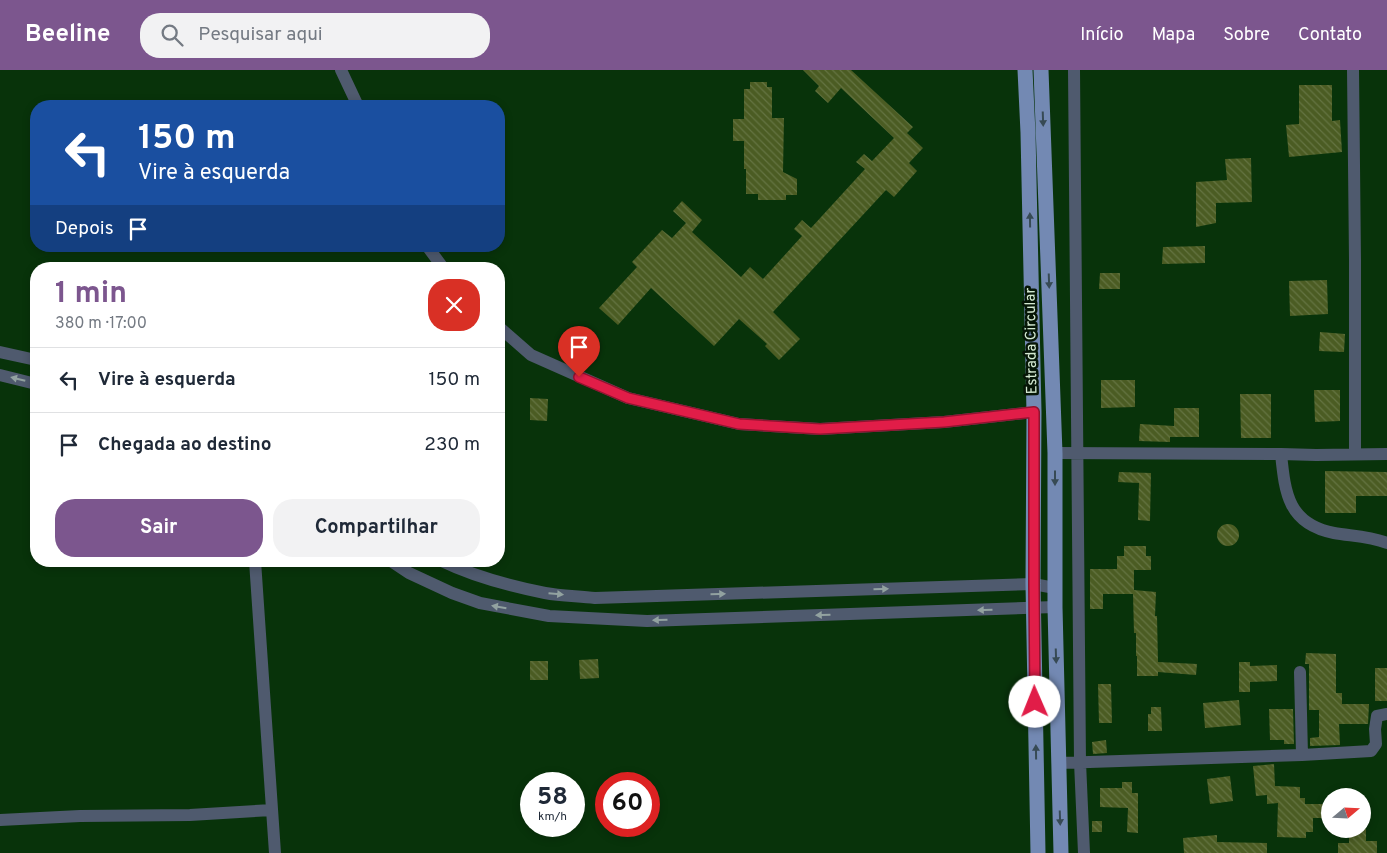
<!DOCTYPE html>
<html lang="pt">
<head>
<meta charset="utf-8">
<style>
	:root { --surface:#fff; --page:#f2f2f3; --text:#1f2937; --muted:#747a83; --line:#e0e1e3; --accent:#7c568e }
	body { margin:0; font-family:Overpass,sans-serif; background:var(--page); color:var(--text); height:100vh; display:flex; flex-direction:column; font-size:19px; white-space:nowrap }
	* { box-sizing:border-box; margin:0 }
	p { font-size:16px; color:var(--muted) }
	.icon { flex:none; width:28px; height:28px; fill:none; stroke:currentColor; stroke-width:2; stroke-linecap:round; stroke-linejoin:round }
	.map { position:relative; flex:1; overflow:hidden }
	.side { position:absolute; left:30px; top:192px; width:475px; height:305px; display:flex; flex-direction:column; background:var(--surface); border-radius:20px; box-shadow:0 2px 8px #0003 }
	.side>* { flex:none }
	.guide { position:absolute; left:30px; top:30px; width:475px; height:152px; border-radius:20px; box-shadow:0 2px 8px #0003; background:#1a4fa0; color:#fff; overflow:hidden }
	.needle { width:32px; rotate:71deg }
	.controls { position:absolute; left:1321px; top:718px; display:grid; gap:10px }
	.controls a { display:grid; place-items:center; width:50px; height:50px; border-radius:50%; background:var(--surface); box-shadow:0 2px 8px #0003; font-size:25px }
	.speed { position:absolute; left:520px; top:702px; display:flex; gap:10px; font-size:25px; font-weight:700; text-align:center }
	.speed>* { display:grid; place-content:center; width:65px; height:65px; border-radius:50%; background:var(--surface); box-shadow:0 2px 8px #0003; line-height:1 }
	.speed small { font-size:12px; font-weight:400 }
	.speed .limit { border:8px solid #d22; background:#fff; color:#111 }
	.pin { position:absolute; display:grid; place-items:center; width:42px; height:42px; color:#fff; margin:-51px -21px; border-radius:50% 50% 50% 0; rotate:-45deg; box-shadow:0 0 5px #0007 }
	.pin .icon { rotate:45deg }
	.me { position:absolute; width:55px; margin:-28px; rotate:359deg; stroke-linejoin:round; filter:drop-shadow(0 0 4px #0008) }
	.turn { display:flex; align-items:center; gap:18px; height:105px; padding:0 25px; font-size:22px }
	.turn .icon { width:65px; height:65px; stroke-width:2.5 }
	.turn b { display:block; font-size:35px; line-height:42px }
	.then { display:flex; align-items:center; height:48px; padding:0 25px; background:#0003; gap:10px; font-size:19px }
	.round { display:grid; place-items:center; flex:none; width:52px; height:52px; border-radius:20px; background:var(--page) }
	.head { display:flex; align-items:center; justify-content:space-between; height:85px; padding:0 25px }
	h1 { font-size:30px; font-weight:700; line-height:38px; color:var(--accent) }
	.button { display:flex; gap:10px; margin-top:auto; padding:10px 25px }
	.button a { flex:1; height:58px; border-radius:20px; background:var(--accent); color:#fff; font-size:20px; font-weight:700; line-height:58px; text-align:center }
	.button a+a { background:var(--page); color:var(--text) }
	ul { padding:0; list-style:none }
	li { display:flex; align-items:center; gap:15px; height:65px; padding:0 25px; border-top:1px solid var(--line) }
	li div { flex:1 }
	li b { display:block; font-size:19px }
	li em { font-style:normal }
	header { display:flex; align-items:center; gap:30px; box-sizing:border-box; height:70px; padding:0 25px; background:var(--accent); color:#fff }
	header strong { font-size:24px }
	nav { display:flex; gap:28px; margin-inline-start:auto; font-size:18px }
	.search { width:350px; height:45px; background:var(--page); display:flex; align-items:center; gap:12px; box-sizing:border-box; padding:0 18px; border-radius:20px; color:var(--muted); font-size:19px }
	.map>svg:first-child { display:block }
	.building { fill:url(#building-back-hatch) }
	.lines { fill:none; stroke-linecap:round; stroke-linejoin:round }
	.street { stroke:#4f5a6e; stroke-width:12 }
	.primary { stroke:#7389b3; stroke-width:15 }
	.oneway { fill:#374a54 }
	.oneway2 { fill:#92a2a0 }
	.route-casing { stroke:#92132f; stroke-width:12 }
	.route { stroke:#e11d48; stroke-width:9 }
	.labels { text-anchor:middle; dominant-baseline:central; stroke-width:5; stroke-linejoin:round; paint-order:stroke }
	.street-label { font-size:15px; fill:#d4ead2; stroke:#061606 }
</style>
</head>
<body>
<header>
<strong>Beeline</strong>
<div class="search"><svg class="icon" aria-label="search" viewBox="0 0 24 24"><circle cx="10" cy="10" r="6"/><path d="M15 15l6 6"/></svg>Pesquisar aqui</div>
<nav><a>Início</a><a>Mapa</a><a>Sobre</a><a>Contato</a></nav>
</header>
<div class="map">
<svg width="1387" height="783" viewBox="0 0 1387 783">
	<defs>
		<pattern id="building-back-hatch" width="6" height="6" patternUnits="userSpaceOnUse" patternTransform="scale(1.25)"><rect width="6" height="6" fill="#4b5c23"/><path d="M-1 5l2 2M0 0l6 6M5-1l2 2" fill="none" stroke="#647442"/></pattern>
	</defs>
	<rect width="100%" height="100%" fill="#08330a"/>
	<path class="building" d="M803 0H851L913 57 907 63 923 78 909 93 917 101 894 127 886 120 773 242 800 269 779 290 765 276 767 274 739 249 714 276 651 218 618 255 599 238 637 197 632 192 662 160 672 168 686 153 673 141 682 131 702 150 692 162 741 207 750 197 763 209 802 166 794 159 802 150 811 158 865 99 856 92 864 84 872 91 894 68 841 18 828 33 815 21 819 16Z
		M750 12H767V17H772V48H784L783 102 797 109V125H786V130H758V124H746V99H744V71H733V49H744V19H750Z
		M1299 15H1332V51L1340 50 1342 82 1289 87 1286 55 1299 54Z
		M1251 88 1252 132 1216 133V153L1196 157V112L1227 110 1225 89Z
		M1205 176V193L1162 194 1163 177Z
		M1100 203H1120V219H1099Z
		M1327 210 1328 244 1290 246 1289 211Z
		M1320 262 1345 264 1344 282 1319 281Z
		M1101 310H1135V337L1101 338Z
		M1314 320H1340V351L1315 352Z
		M1240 324H1271V368H1241Z
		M530 328 548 329 547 351 530 350Z
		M1174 338H1199V367H1170V372L1139 371 1140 354 1174 356Z
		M1325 401 1387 402V426H1356V443H1325Z
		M1119 402 1151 403 1150 451 1138 450 1139 413 1118 412Z
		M1217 465a11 11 0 1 1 22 0a11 11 0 1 1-22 0Z
		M1124 476H1146V486H1151V500H1134V520L1156 522 1155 546H1157L1158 592 1197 594 1196 605 1158 602V606H1137V586H1136V563H1134L1133 524H1103V539H1090V499H1117V486H1124Z
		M1306 583 1336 584V623H1342V634H1369L1368 654H1339L1340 675 1310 676V668L1319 667V640H1309V594H1305Z
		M598 589 599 608 580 609 579 590Z
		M530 591H548V610H530Z
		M1239 592H1250V596L1277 595V611L1250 612V622H1239Z
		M1375 598H1387V631H1375Z
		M1098 614H1111L1112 653H1099Z
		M1239 630 1241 655 1205 658 1203 633Z
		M1151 637H1161L1162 661H1148V644H1151Z
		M1269 639H1293L1294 674H1284V670H1270Z
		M1106 670 1107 683 1093 684 1092 672Z
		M1274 694 1275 716 1300 717V728H1305V734H1330V748H1313V762H1306V768L1277 767 1278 733 1267 734V725L1256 726 1253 696Z
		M1230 706 1233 731 1210 734 1207 709Z
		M1122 712H1132V723H1138V763L1127 762 1128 738 1100 737V718H1122Z
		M1092 751H1102V762H1092Z
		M1349 759H1366V771H1377V783H1338V773H1349Z
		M1217 765V772L1267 773V783H1184L1183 768Z"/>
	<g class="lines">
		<path class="street" d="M341 0 358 36
			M1074 0 1080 692 1084 783
			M1353 0 1355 190V384
			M427 176 444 199
			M499 257 531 285 628 328 739 354 820 359 944 352 1034 342
			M0 282 36 290
			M0 305 36 314
			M1055 383 1281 384 1316 385 1387 384
			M1281 384C1285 423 1288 454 1334 463 1351 466 1370 466 1387 473
			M255 491 275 783
			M391 491 409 503 452 523 480 533 549 546 647 551 1055 537
			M442 491C475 507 510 516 545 523 561 526 579 526 595 528L1033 514 1055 518
			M1300 602 1302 685
			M1059 693 1302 685 1371 681 1376 674 1375 659 1377 646 1387 644
			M0 750 80 746 190 745 272 740"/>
		<path class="primary" d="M1025 0 1028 63 1034 342 1033 514 1038 783
			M1041 0 1055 383V537L1061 783"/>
	</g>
	<defs><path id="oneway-solid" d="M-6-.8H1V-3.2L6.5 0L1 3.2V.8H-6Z" transform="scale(1.25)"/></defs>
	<g class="oneway">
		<use href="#oneway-solid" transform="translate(1043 49) rotate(88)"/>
		<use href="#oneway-solid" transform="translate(1030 150) rotate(-91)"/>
		<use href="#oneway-solid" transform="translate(1049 211) rotate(88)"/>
		<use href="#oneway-solid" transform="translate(1055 408) rotate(90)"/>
		<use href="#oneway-solid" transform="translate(1056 586) rotate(88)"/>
		<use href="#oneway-solid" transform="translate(1036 682) rotate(-91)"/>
		<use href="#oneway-solid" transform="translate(1060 748) rotate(88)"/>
	</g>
	<g class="oneway2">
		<use href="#oneway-solid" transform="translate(18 309) rotate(-166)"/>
		<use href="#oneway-solid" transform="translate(881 519) rotate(-2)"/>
		<use href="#oneway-solid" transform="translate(556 524) rotate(5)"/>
		<use href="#oneway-solid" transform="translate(718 524) rotate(-2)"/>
		<use href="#oneway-solid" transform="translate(499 537) rotate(-170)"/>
		<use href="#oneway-solid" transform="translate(985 540) rotate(178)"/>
		<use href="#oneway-solid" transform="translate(823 545) rotate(178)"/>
		<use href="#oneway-solid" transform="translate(660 550) rotate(178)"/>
	</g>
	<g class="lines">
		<defs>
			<path id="route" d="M579 307 628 328 739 354 820 359 944 352 1034 342V514L1035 632"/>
		</defs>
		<use href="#route" class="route-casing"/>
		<use href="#route" class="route"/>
	</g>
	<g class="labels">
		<g class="street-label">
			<text transform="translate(1032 271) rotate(-91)">Estrada Circular</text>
		</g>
	</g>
</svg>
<div class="controls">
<a><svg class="needle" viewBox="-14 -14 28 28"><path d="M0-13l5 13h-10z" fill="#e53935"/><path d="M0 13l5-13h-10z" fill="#747a83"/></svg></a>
</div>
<div class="speed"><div>58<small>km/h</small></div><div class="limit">60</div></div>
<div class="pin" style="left:579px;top:307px;background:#d93025"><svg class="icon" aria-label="arrive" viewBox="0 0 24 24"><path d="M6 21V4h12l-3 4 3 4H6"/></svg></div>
<svg class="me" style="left:1035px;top:632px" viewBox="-20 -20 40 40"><circle r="19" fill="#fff"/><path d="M0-13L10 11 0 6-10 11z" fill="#e11d48"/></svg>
<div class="guide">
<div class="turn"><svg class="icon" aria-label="left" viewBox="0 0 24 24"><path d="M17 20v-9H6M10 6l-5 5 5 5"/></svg><div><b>150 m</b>Vire à esquerda</div></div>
<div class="then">Depois<svg class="icon" aria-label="arrive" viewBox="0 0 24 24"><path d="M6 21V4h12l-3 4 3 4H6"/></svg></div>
</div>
<section class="side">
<div class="head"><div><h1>1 min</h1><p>380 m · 17:00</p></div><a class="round" style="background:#d93025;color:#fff"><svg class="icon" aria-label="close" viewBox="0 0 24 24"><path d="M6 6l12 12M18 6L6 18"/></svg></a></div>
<ul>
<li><svg class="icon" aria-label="left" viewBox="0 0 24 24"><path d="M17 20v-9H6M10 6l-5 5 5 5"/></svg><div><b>Vire à esquerda</b></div><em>150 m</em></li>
<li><svg class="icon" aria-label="arrive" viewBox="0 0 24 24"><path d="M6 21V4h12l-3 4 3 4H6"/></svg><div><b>Chegada ao destino</b></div><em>230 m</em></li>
</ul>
<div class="button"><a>Sair</a><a>Compartilhar</a></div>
</section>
</div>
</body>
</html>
